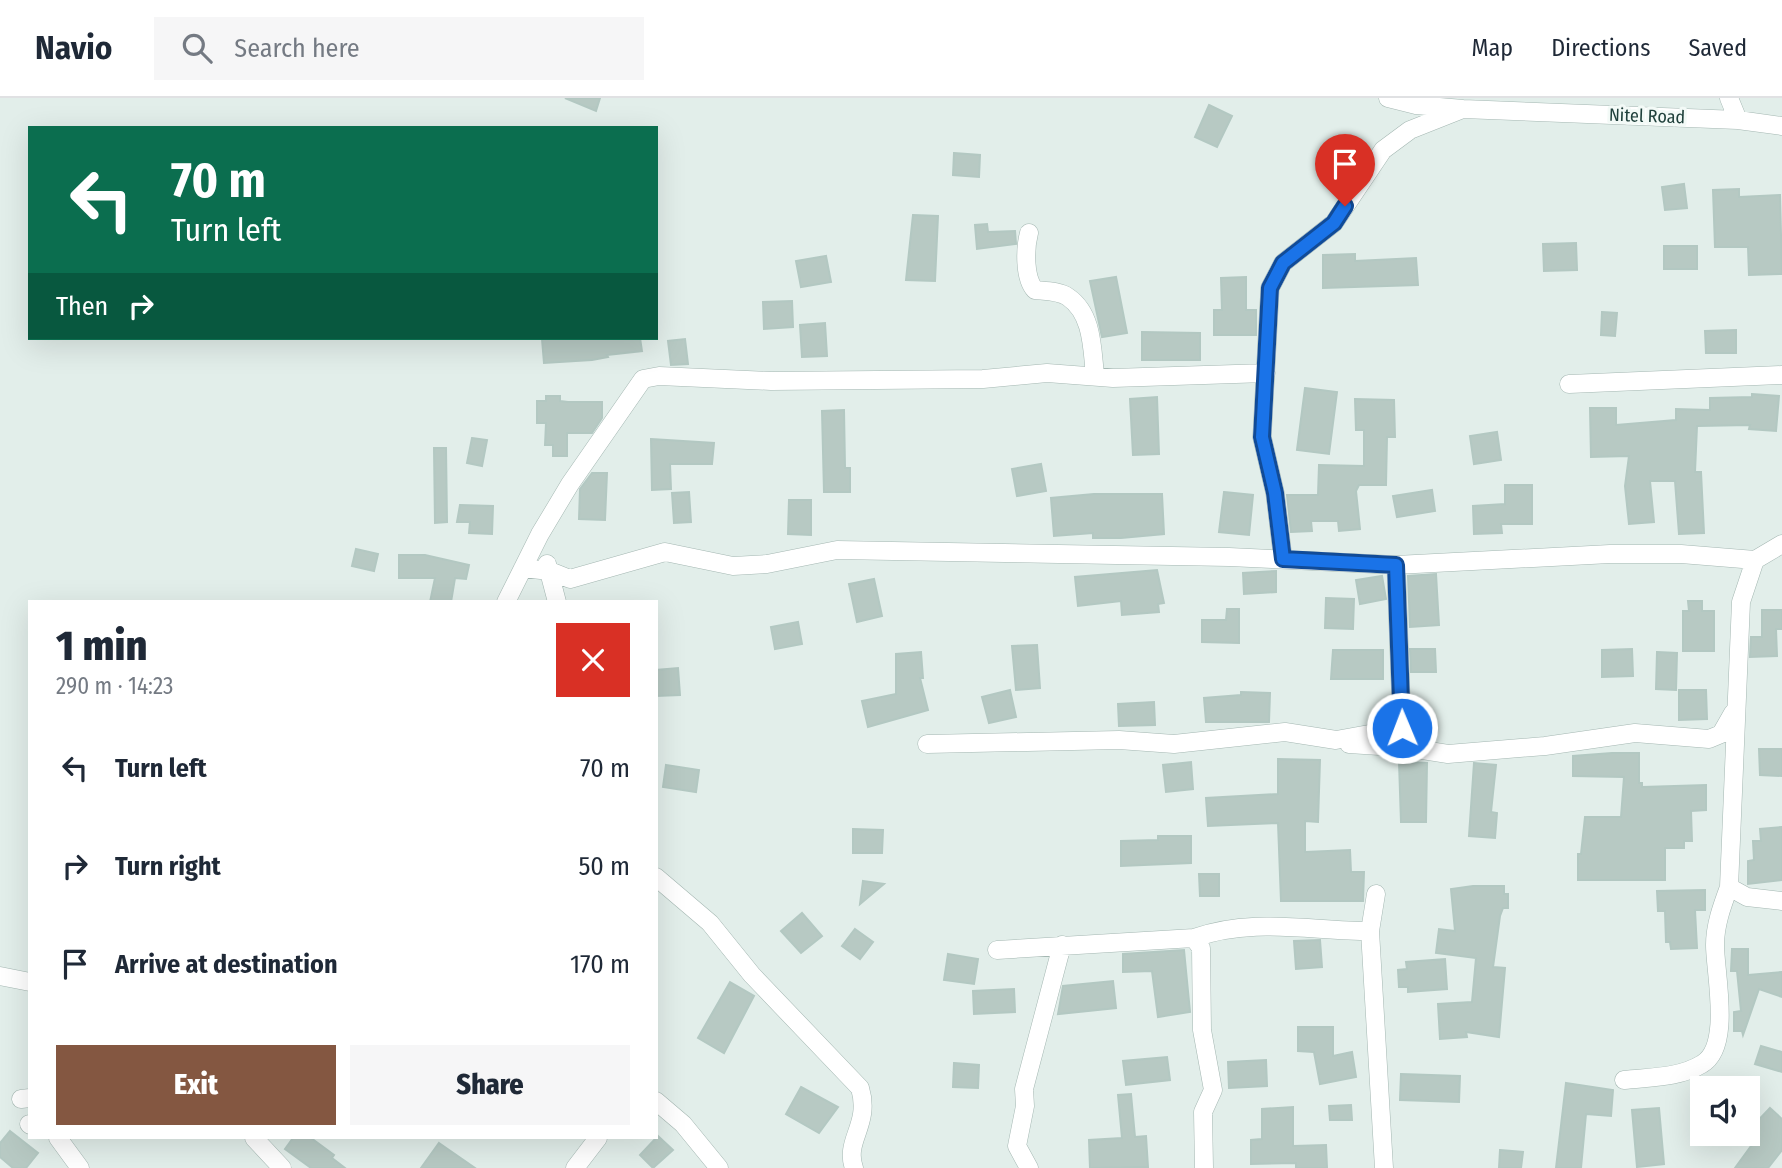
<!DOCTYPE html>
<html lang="en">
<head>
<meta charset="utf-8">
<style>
	:root { --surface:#fff; --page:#f6f6f7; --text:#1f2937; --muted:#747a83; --line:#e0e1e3; --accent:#845741 }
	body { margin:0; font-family:"Fira Sans Condensed",sans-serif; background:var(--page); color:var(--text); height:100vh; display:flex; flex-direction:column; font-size:26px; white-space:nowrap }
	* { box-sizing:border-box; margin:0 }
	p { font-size:23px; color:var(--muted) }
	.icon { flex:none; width:38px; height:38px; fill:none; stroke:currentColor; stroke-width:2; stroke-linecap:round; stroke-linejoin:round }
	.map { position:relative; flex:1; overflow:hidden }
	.details { position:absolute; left:28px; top:502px; width:630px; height:539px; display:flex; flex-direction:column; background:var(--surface); border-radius:0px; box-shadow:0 7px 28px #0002 }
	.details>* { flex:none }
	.guide { position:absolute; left:28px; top:28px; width:630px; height:214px; border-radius:0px; box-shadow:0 7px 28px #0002; background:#0b6e4f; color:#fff; overflow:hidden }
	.controls { position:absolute; left:1690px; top:978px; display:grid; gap:14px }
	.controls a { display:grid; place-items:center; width:70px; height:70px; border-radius:0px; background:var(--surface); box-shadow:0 7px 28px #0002; font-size:35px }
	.pin { position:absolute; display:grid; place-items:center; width:60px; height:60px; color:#fff; margin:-72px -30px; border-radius:50% 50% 50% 0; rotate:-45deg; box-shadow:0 0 7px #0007 }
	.pin .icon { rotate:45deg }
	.me { position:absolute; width:77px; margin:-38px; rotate:359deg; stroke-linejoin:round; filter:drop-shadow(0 0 5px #0008) }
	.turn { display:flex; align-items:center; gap:24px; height:147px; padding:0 28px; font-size:32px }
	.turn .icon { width:91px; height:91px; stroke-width:2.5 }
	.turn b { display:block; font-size:49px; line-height:60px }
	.then { display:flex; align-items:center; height:66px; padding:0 28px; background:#0003; gap:14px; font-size:26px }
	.round { display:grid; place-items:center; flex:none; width:74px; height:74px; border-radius:0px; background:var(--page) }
	.head { display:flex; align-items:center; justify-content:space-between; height:119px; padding:0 28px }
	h1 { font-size:42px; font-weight:800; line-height:52px }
	.button { display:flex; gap:14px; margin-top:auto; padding:14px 28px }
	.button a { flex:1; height:80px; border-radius:0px; background:var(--accent); color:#fff; font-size:28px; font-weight:800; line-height:80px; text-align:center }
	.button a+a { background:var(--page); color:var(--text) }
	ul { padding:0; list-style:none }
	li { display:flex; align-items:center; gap:21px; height:98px; padding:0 28px }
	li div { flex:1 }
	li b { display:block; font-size:26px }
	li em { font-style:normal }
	header { display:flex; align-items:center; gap:42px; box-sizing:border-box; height:98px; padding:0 35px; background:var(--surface); border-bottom:2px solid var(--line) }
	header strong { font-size:33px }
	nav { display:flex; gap:38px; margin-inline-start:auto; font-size:24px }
	.search { width:490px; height:63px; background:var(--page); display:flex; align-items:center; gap:18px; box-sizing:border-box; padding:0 24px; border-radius:0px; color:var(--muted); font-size:26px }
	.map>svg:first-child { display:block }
	.building { fill:#b7c9c3; stroke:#b3c8c2; stroke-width:2 }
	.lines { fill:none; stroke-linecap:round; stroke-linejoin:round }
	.street-casing { stroke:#a4b7b2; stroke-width:19 }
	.street { stroke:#fff; stroke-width:18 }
	.route-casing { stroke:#114b97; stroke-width:18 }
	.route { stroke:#1a73e8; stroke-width:12 }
	.labels { text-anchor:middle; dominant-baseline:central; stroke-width:6; stroke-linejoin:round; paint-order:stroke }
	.street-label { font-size:18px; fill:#20413c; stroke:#f3faf7 }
</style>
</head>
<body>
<header>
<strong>Navio</strong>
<div class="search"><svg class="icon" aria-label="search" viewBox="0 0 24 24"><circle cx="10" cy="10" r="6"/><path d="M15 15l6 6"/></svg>Search here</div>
<nav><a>Map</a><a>Directions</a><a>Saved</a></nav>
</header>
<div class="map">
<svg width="1782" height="1070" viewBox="0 0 1782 1070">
	<rect width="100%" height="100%" fill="#e2eeea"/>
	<path class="building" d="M565 0H600L596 13Z
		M1209 7 1232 18 1217 49 1195 39Z
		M954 55 980 57 979 79 953 77Z
		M1684 86 1687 110 1665 112 1662 89Z
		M1739 91V99L1780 97 1782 176 1749 177 1748 149H1715L1713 92Z
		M913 117 938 118 935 183 906 182Z
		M987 126 988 134 1015 133 1016 146 977 151 975 127Z
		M1576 145 1577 172 1544 173 1543 146Z
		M1664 148H1697V171H1664Z
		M1355 156V163L1416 160 1418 187 1323 190V157Z
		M826 158 831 184 801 189 796 163Z
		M1116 179 1127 235 1102 239 1090 183Z
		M1246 179V212H1256V237H1214V212H1222L1221 180Z
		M792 203 793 229 764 231 763 204Z
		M1602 214 1617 215 1615 238 1601 237Z
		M825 225 827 258 802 259 800 227Z
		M1736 232V255H1706L1705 233Z
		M1142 234 1200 235V262H1142Z
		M563 240H640L642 253 607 257 608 259 592 262 544 265 542 241Z
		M685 241 688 266 671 267 668 243Z
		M1305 290 1337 294 1329 356 1297 352Z
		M1752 296 1779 298 1776 333 1749 331 1750 327 1697 328 1695 374H1701L1704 435 1679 436 1675 383H1650L1654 424 1629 426 1625 388 1629 358 1591 359 1590 310H1616V327L1676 322V311L1710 312V300L1752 299Z
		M546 298H560V303L568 304H602V320L592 335H567V358H553V347H545L546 325H537V303H546Z
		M1157 299 1159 356 1133 357 1130 301Z
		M1355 301 1394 302 1395 339H1387L1386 387H1359L1356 393 1360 431 1339 433 1338 423H1311L1312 433 1291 434 1287 397H1318L1319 367 1364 368V332H1356Z
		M844 312 845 370H850V394H824L822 313Z
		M1497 334 1501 362 1474 366 1470 338Z
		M472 340 487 342 482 368 467 365Z
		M651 341 714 345 712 366H670L671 391 652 392Z
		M434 350H446L447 424 435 425Z
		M1041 366 1046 393 1017 398 1012 371Z
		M592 375H607L605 422 579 421 580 391Z
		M1505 387H1532V426H1501L1502 435 1474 436 1473 408 1505 406Z
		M1432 392 1435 413 1397 419 1393 398Z
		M689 394 691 424 674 425 672 395Z
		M1224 394 1253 397 1249 437 1219 434Z
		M1094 396H1162L1164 436 1121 440H1093V435L1054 438 1051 400Z
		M789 402H811V437L788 436Z
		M460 407 493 408 492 436 469 435 470 424H457Z
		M356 451 378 456 374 473 352 468Z
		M399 457H425L469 467 466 481 455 480 451 504H430L435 480H399Z
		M1157 472 1164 505 1158 506 1159 514 1122 517 1121 503 1078 508 1075 479Z
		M1276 473V494L1244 496 1243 475Z
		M1436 476 1439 527 1410 529 1408 478Z
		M1382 478 1386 501 1360 506 1356 482Z
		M874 481 882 518 857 524 849 486Z
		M1326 500 1354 501 1353 531 1325 530Z
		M1688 503H1702V513H1714V553H1683V513H1689Z
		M1227 511H1239V545L1202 544V522H1226Z
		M1762 512H1782V531H1776L1777 558 1750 559 1751 539H1762Z
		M798 524 802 546 775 551 771 529Z
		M1037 547 1040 590 1016 592 1012 548Z
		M1410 551H1435L1436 574H1411Z
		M1632 551 1633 578 1602 579V552Z
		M1333 552H1383V581H1331Z
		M921 554 923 580H920L928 612 868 629 862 603 896 596V556Z
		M1657 554 1677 555 1676 592 1656 591Z
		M678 570 680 597 656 598V572Z
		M1010 592 1016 619 989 625 982 599Z
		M1679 592H1706L1707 621 1679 622Z
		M1241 594 1270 595 1269 624H1206L1204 600 1241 597Z
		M1154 604 1155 627 1119 628 1118 606Z
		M1759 651H1782V678L1760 677Z
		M1612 655H1639V685H1642V689L1706 687V712L1691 713 1692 743H1684V750H1665V782H1578V756H1581L1585 719H1621L1624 679 1573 678V658Z
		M1278 661 1320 662 1318 724 1305 723V754L1350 752 1351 774H1364L1363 803H1281L1278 725 1208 728 1206 700 1278 696Z
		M1191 664 1193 691 1166 694 1163 667Z
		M1399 664 1427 665 1426 724H1401Z
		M1474 665 1496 667 1491 714 1497 715 1495 740 1469 738Z
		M666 667 699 672 696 694 663 689Z
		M1782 729V782L1748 786V763L1754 762 1753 743H1761L1760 731Z
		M853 731 883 732 882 755H853Z
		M1158 738H1191V765L1121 768V743L1158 742Z
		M1199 776H1219V798H1200Z
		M863 783 884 786 860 806Z
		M1473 788H1504V796H1508V810H1503L1500 818 1493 869 1505 870 1499 939 1466 934 1467 939 1440 941 1438 906 1472 904 1476 860 1436 855 1439 831 1455 833 1451 791Z
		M1705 792V812H1695L1697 850 1671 851 1670 844H1666L1665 813H1658L1657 793Z
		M802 815 822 838 801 855 781 833Z
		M855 831 873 844 860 861 842 848Z
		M1320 842 1322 869 1296 871 1294 843Z
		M1732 851H1748V877L1782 874V899L1759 891 1743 937 1742 933H1734V914L1741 913 1737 873H1731Z
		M1184 852 1190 914 1158 919 1152 873 1123 874V856Z
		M948 856 978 861 974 886 944 882Z
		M1445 861 1447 891 1408 894V889H1399L1398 872 1407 871 1406 864Z
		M1113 883 1116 910 1058 916 1063 888Z
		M730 884 754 898 724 955 698 940Z
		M1014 891 1015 914 974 916 973 893Z
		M1298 929H1333V958L1352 954 1356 979 1320 986 1314 954 1298 953Z
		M1761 948 1782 954V974L1755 966Z
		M1167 959 1170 982 1126 987 1123 963Z
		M1266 962 1267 988 1229 990 1228 964Z
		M954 965 979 967 978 990 953 989Z
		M1401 976 1460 978 1459 1004 1400 1002Z
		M1566 985 1613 992 1611 1018 1586 1016 1581 1070H1556Z
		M801 989 838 1009 819 1035 786 1016Z
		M1131 996 1135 1039 1146 1038 1148 1069 1090 1070 1089 1042 1122 1040 1118 997Z
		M1351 1007 1352 1022H1330L1329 1008Z
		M1293 1009V1048L1326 1047 1327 1070H1296V1065L1251 1066V1042L1262 1041V1011Z
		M1659 1010 1664 1066 1637 1069 1632 1012Z
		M1770 1010 1782 1021V1052L1768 1070H1735L1759 1037 1751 1030Z
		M10 1033 38 1055 26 1070H13L0 1059V1045Z
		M658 1038 673 1052 653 1070 640 1057Z
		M293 1040H311L334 1057 332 1060 345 1070H311L285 1051Z
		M439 1045 475 1070H421Z
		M1500 1052 1523 1054 1521 1070H1499Z"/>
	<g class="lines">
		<defs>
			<path id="street" d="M1388 0 1416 7 1463 11 1738 22 1782 28
				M1729 0 1738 22
				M1029 135C1025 150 1024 180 1035 192 1044 193 1060 193 1068 199 1093 216 1092 251 1095 277
				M1569 286 1782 277
				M1283 461 1275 395 1262 339 1270 190 1283 165 1334 125 1383 52 1410 32 1463 11
				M547 466 557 504
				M523 470 550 473 570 481 665 454 733 468 767 466 837 452 1229 459 1396 467 1610 456H1681L1755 462
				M506 504 540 436 570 386 643 281 659 278 771 283 983 281 1047 275 1113 280 1266 275
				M927 646 1119 642 1174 646 1285 634 1336 642 1402 630 1396 467
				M1349 646 1410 650 1448 656 1545 648 1635 635 1709 641 1721 636 1733 615
				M656 779 710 825 752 877 860 990C871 1027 844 1042 854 1070
				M1729 789 1747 799 1782 803
				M1376 796 1370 833 1384 1070
				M1194 840C1252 819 1310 833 1370 833
				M997 852 1194 840 1201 850 1202 932 1213 992 1203 1014 1204 1070
				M0 878 30 884
				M1624 982C1650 979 1679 980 1702 966 1732 949 1715 875 1715 847 1715 827 1722 808 1729 789L1741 504 1755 462 1782 446
				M21 1001 30 1000
				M656 1003 683 1026 719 1070
				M29 1026 30 1027
				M58 1040 80 1070
				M254 1040 282 1070
				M575 1070 598 1040
				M1029 1070 1017 1048 1025 1008 1024 991 1062 847"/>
		</defs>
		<use href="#street" class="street-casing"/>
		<use href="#street" class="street"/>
	</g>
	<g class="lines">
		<defs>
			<path id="route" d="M1345 108 1334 125 1283 165 1270 190 1262 339 1275 395 1283 461 1396 467 1402 630"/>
		</defs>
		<use href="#route" class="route-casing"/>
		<use href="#route" class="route"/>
	</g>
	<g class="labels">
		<g class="street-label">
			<text transform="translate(1647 18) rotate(2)">Nitel Road</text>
		</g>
	</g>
</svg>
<div class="controls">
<a><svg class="icon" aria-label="sound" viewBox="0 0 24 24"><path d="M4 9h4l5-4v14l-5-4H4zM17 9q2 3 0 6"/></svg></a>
</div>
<div class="pin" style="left:1345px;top:108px;background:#d93025"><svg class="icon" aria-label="arrive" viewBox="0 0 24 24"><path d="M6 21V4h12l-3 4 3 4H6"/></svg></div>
<svg class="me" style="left:1402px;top:630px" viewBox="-20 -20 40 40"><circle r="17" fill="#1a73e8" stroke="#fff" stroke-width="3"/><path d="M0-11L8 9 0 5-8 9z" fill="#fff"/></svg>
<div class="guide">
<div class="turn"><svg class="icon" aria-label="left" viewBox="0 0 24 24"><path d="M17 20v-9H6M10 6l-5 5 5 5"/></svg><div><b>70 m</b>Turn left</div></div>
<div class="then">Then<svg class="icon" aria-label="right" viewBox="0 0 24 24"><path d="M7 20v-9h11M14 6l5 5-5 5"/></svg></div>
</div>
<section class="details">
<div class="head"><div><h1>1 min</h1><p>290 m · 14:23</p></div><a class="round" style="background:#d93025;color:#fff"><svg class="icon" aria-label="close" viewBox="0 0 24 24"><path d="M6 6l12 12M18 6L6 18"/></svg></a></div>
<ul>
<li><svg class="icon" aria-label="left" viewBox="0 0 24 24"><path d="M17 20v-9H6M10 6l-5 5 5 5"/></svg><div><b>Turn left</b></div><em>70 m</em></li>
<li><svg class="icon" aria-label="right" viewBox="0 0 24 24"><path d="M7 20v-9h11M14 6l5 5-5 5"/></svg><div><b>Turn right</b></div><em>50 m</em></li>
<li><svg class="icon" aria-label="arrive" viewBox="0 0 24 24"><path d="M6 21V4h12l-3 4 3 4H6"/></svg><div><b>Arrive at destination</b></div><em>170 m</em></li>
</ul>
<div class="button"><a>Exit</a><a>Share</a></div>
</section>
</div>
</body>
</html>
